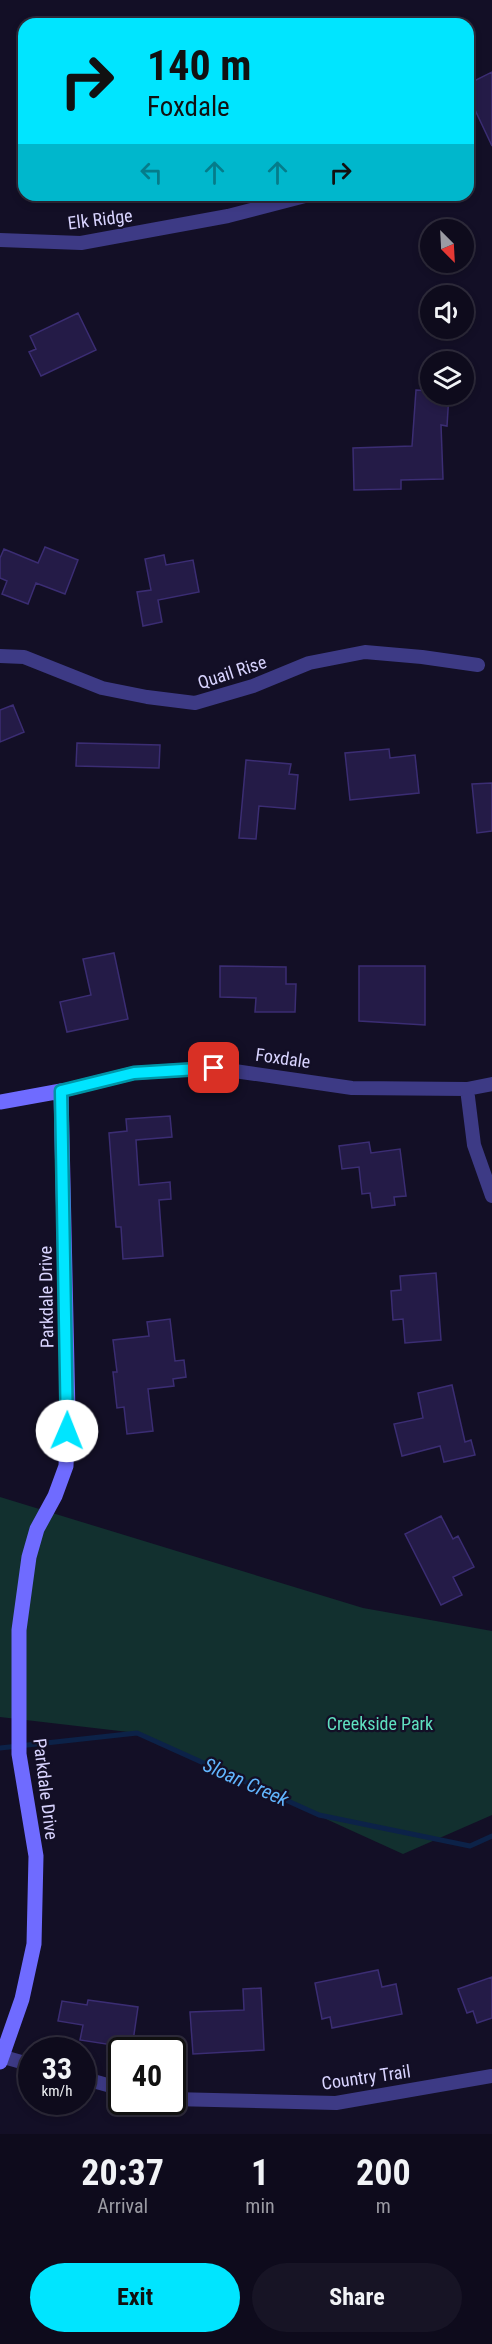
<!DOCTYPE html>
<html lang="en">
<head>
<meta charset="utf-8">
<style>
	:root { --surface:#0e0b1c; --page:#171425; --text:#f1f3f6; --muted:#9b9ba3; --line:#2e2b3b; --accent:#00e5ff }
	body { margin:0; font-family:"Roboto Condensed",sans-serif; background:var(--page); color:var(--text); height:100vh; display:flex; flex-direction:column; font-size:22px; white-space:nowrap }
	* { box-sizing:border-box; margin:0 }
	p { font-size:20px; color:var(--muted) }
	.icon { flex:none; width:33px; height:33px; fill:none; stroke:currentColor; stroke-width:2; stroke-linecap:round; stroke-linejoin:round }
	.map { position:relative; height:2134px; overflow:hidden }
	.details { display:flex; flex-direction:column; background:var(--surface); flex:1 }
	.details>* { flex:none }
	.banner { position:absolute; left:18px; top:18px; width:456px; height:183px; border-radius:18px; box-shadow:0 3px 9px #0003,0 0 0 2px var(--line); background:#00e5ff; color:#111; overflow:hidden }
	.needle { width:39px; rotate:156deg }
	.fabs { position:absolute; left:420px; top:219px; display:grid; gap:12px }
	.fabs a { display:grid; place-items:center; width:54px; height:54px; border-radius:50%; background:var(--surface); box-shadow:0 3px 9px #0003,0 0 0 2px var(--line); font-size:30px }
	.speed { position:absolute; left:18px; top:2037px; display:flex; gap:12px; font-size:30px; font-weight:700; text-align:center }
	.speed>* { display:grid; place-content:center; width:78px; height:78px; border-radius:50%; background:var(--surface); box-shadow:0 3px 9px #0003,0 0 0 2px var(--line); line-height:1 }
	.speed small { font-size:15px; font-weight:400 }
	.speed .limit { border:3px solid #111; border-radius:9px; background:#fff; color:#111 }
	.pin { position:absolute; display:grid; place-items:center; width:51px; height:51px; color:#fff; margin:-26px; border-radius:12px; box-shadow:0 3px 9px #0006 }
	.me { position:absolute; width:66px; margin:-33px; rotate:1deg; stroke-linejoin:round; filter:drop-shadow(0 0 4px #0008) }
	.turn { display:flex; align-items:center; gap:21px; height:126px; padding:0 30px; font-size:27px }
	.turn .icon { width:78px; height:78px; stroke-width:2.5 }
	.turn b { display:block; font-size:42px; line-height:51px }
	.lanes { display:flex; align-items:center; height:57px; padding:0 30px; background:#0003; justify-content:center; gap:30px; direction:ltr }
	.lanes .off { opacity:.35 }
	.eta { display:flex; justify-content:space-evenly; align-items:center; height:102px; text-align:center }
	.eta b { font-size:36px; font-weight:700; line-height:42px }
	.primary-button { display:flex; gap:12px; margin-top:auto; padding:12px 30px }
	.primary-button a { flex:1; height:69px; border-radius:36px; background:var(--accent); color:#111; font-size:24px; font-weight:700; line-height:69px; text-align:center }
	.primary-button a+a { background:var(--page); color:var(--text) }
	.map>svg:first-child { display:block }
	.green { fill:#12302f }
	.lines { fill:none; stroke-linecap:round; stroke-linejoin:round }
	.stream { stroke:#0c2248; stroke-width:5 }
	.building { fill:#241b47; stroke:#3b2d73; stroke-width:1.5 }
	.street { stroke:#3d3a85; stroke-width:14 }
	.secondary { stroke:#6f6bff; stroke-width:15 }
	.route-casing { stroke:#0095a6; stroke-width:15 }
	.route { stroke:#00e5ff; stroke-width:10 }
	.labels { text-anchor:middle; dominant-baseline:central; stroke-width:4.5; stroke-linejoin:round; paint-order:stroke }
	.street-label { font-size:18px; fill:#d9d4ff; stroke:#130f26 }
	.park-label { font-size:18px; fill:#5fe0c0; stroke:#130f26 }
	.water-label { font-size:20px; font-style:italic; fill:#62b6ff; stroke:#130f26 }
</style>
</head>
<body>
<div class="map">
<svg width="492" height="2134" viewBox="0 0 492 2134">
	<rect width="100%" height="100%" fill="#130f26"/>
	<path class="green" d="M0 1497 363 1608 492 1631V1815L403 1854 137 1733 0 1717Z"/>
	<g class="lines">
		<path class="stream" d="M0 1748 137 1733 319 1815 470 1846 492 1836"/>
	</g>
	<path class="building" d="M492 72V146L468 95V84Z
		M78 313 96 350 41 376 29 352 36 349 30 336Z
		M416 390 430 391V394H449L447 426 441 425 443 479 401 480V489L354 490 353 448 412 446Z
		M45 547 78 560 65 594 36 583 28 604 2 594 7 581 0 578V558L4 549 38 563Z
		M164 555 166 565 193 560 199 592 158 600 162 622 143 626 137 592 151 590 145 559Z
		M13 705 24 732 0 742V710Z
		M77 743 160 745 159 768 76 766Z
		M389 749 390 758 415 755 419 793 350 800 345 753Z
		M246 760 291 764 289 774 298 775 295 809 259 806 256 839 239 838Z
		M492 783V831L477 833 472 784Z
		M114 953 128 1019 67 1032 60 1002 91 995 83 959Z
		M220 966 286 967V984H296L295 1012H255L256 998 220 997Z
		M359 966H425V1025L359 1021Z
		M170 1116 172 1137 136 1140 139 1185 170 1182 171 1199 159 1200 163 1256 123 1259 121 1227H116L109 1133 127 1131 126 1119Z
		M369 1142 371 1153 400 1149 406 1196 394 1197 395 1205 372 1208 370 1193 362 1194 359 1167 342 1169 339 1146Z
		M436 1273 441 1340 405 1343 403 1319 393 1320 391 1291 401 1290 400 1276Z
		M170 1319 175 1361 184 1360 186 1377 173 1379 174 1386 148 1389 153 1431 127 1434 124 1407 117 1408 113 1372H117L113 1340 149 1336 147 1322Z
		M452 1385 465 1442 471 1440 475 1455 444 1462 440 1446 402 1456 394 1424 423 1418 418 1393Z
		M441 1516 453 1539 458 1536 474 1567 453 1577 462 1595 441 1605 405 1534Z
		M378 1970 382 1987 396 1984 402 2014 332 2028 330 2017 322 2019 315 1983Z
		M492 1977V2018L477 2023 473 2011 467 2013 458 1989Z
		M261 1988 264 2050 193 2054 190 2012 244 2010 243 1989Z
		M88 2000 138 2007 132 2048 80 2040 83 2025 58 2021 62 2001 87 2005Z"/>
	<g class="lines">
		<path class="street" d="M0 240 81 243 228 216 309 195
			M0 656 24 657 102 688 147 697 195 703 253 686 309 663 365 652 422 657 478 665
			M467 1089 474 1145 492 1196
			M61 1091 134 1073 214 1068 352 1088 467 1089 492 1084
			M0 2056 32 2065
			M82 2078 122 2089
			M172 2099 336 2103 492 2076"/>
		<path class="secondary" d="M0 1102 61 1091 68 1413 66 1466 55 1496 37 1529 29 1557 19 1630V1754L36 1856 34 1944 22 1999 0 2062"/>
	</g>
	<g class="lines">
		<defs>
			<path id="route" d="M67 1431 61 1091 134 1073 214 1068"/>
		</defs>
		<use href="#route" class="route-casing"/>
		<use href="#route" class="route"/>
	</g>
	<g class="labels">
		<g class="street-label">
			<text transform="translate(100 219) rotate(-7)">Elk Ridge</text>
			<text transform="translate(232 672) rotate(-18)">Quail Rise</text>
			<text transform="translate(283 1058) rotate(8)">Foxdale</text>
			<text transform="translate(46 1297) rotate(-91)">Parkdale Drive</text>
			<text transform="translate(46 1789) rotate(83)">Parkdale Drive</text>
			<text transform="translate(366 2077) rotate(-8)">Country Trail</text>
		</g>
		<g class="park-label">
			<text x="380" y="1723">Creekside Park</text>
		</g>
		<g class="water-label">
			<text transform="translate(246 1782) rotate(24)">Sloan Creek</text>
		</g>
	</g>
</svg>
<div class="fabs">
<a><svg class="needle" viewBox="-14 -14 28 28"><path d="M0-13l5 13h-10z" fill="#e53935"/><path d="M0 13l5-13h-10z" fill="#9b9ba3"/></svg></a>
<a><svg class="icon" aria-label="sound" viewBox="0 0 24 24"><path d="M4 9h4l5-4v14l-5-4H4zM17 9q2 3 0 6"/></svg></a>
<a><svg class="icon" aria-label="layers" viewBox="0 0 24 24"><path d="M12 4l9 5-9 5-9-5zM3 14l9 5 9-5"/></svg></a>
</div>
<div class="speed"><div>33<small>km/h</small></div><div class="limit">40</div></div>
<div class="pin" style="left:214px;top:1068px;background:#d93025"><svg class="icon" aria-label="arrive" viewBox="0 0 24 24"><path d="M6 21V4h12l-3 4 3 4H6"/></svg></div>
<svg class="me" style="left:67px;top:1431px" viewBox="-20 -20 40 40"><circle r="19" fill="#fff"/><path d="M0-13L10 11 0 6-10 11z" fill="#00e5ff"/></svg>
<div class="banner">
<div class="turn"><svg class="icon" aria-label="right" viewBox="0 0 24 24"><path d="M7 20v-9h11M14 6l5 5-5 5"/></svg><div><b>140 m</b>Foxdale</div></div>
<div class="lanes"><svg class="icon off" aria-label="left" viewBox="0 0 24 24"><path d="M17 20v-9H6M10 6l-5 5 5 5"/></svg><svg class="icon off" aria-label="ahead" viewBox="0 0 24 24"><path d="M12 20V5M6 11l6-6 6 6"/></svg><svg class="icon off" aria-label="ahead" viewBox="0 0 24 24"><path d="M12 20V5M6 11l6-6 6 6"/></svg><svg class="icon" aria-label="right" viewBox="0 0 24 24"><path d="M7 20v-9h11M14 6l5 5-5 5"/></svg></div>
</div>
</div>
<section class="details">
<div class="eta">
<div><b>20:37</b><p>Arrival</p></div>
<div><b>1</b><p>min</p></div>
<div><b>200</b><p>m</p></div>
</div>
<div class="primary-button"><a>Exit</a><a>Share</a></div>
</section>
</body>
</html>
